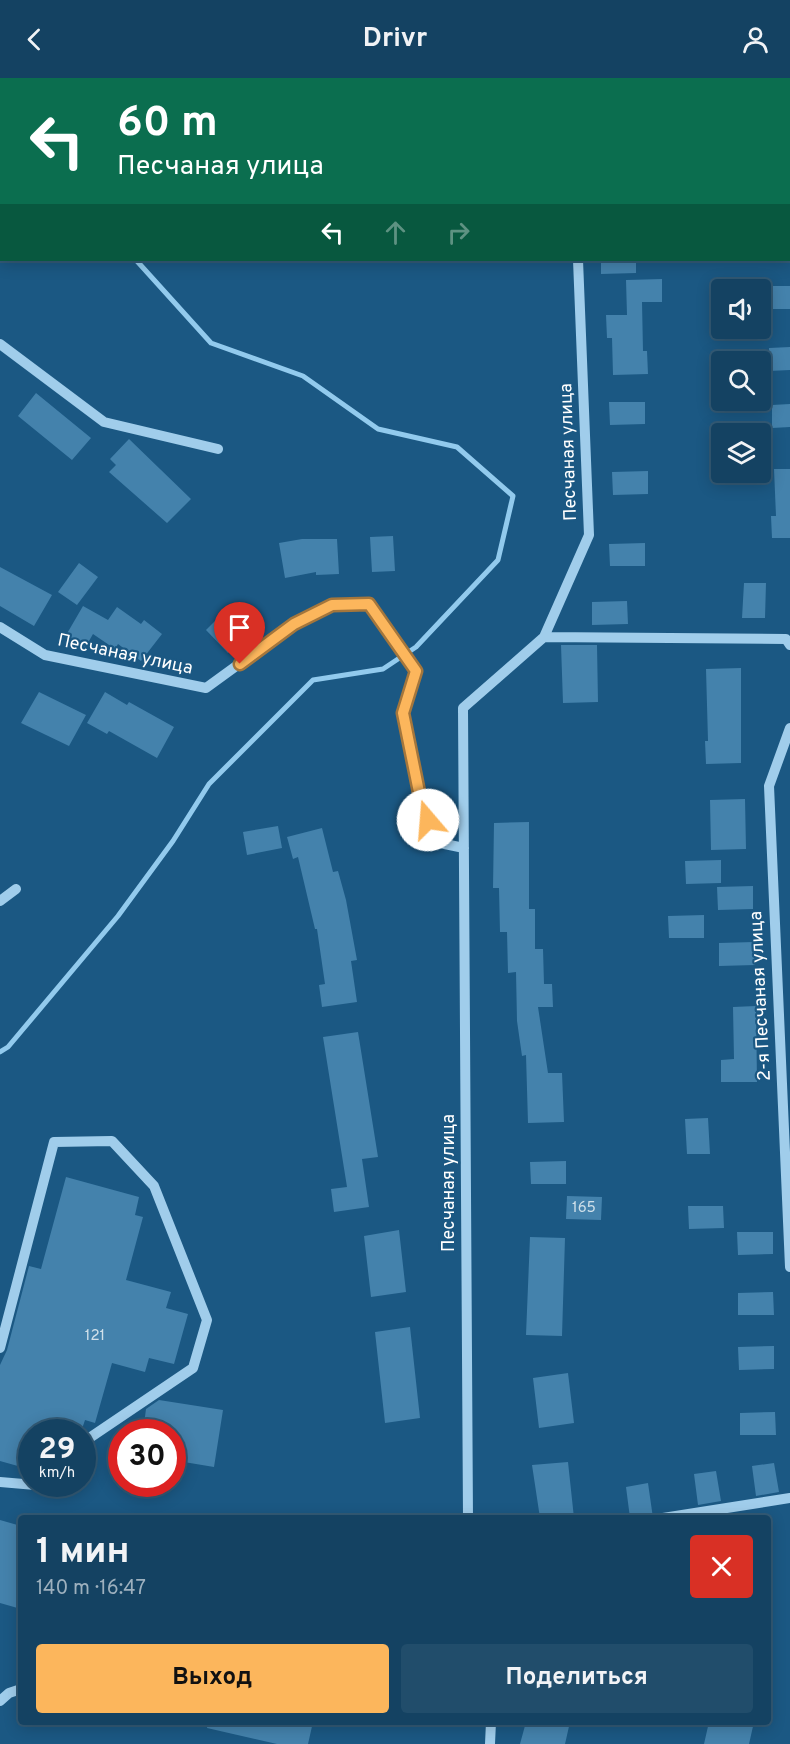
<!DOCTYPE html>
<html lang="ru">
<head>
<meta charset="utf-8">
<style>
	:root { --surface:#144262; --page:#214d6b; --text:#f1f3f6; --muted:#9db0be; --line:#335b77; --accent:#fcb65c }
	body { margin:0; font-family:Overpass,sans-serif; background:var(--page); color:var(--text); height:100vh; display:flex; flex-direction:column; font-size:22px; white-space:nowrap }
	* { box-sizing:border-box; margin:0 }
	p { font-size:20px; color:var(--muted) }
	.icon { flex:none; width:33px; height:33px; fill:none; stroke:currentColor; stroke-width:2; stroke-linecap:round; stroke-linejoin:round }
	.map { position:relative; flex:1; overflow:hidden }
	.drawer { position:absolute; left:18px; top:1437px; width:753px; height:210px; display:flex; flex-direction:column; background:var(--surface); border-radius:6px; box-shadow:0 3px 15px #0003,0 0 0 2px var(--line) }
	.drawer>* { flex:none }
	.hud { position:absolute; left:0px; top:0px; width:790px; height:183px; box-shadow:0 3px 15px #0003,0 0 0 2px var(--line); background:#0b6e4f; color:#fff; overflow:hidden }
	.fabs { position:absolute; left:711px; top:201px; display:grid; gap:12px }
	.fabs a { display:grid; place-items:center; width:60px; height:60px; border-radius:6px; background:var(--surface); box-shadow:0 3px 15px #0003,0 0 0 2px var(--line); font-size:30px }
	.speed { position:absolute; left:18px; top:1341px; display:flex; gap:12px; font-size:30px; font-weight:700; text-align:center }
	.speed>* { display:grid; place-content:center; width:78px; height:78px; border-radius:50%; background:var(--surface); box-shadow:0 3px 15px #0003,0 0 0 2px var(--line); line-height:1 }
	.speed small { font-size:15px; font-weight:400 }
	.speed .limit { border:9px solid #d22; background:#fff; color:#111 }
	.pin { position:absolute; display:grid; place-items:center; width:51px; height:51px; color:#fff; margin:-62px -26px; border-radius:50% 50% 50% 0; rotate:-45deg; box-shadow:0 0 6px #0007 }
	.pin .icon { rotate:45deg }
	.me { position:absolute; width:66px; margin:-33px; rotate:342deg; stroke-linejoin:round; filter:drop-shadow(0 0 4px #0008) }
	.turn { display:flex; align-items:center; gap:21px; height:126px; padding:0 18px; font-size:27px }
	.turn .icon { width:78px; height:78px; stroke-width:2.5 }
	.turn b { display:block; font-size:42px; line-height:51px }
	.lanes { display:flex; align-items:center; height:57px; padding:0 18px; background:#0003; justify-content:center; gap:30px; direction:ltr }
	.lanes .off { opacity:.35 }
	.round { display:grid; place-items:center; flex:none; width:63px; height:63px; border-radius:6px; background:var(--page) }
	.head { display:flex; align-items:center; justify-content:space-between; height:102px; padding:0 18px }
	h1 { font-size:36px; font-weight:700; line-height:45px }
	.button { display:flex; gap:12px; margin-top:auto; padding:12px 18px }
	.button a { flex:1; height:69px; border-radius:6px; background:var(--accent); color:#111; font-size:24px; font-weight:700; line-height:69px; text-align:center }
	.button a+a { background:var(--page); color:var(--text) }
	header { display:flex; justify-content:space-between; align-items:center; height:78px; padding:0 18px; background:var(--surface); font-size:27px; font-weight:700 }
	.map>svg:first-child { display:block }
	.lines { fill:none; stroke-linecap:round; stroke-linejoin:round }
	.stream { stroke:#92caed; stroke-width:5 }
	.building { fill:#4482ac }
	.minor { stroke:#a0cdeb; stroke-width:10 }
	.route-casing { stroke:#a4763c; stroke-width:15 }
	.route { stroke:#fcb65c; stroke-width:10 }
	.labels { text-anchor:middle; dominant-baseline:central; stroke-width:4.5; stroke-linejoin:round; paint-order:stroke }
	.number-label { font-size:15px; fill:#d0e0ea }
	.street-label { font-size:18px; fill:#fff; stroke:#1b5883 }
</style>
</head>
<body>
<header><svg class="icon" aria-label="back" viewBox="0 0 24 24"><path d="M15 5l-7 7 7 7"/></svg>Drivr<svg class="icon" aria-label="person" viewBox="0 0 24 24"><circle cx="12" cy="8" r="4"/><path d="M4 21q1-7 8-7t8 7"/></svg></header>
<div class="map">
<svg width="790" height="1666" viewBox="0 0 790 1666">
	<rect width="100%" height="100%" fill="#1b5883"/>
	<g class="lines">
		<path class="stream" d="M158 2 159 0
			M0 974 8 969 118 838 173 763 209 706 313 602 383 591 416 569 498 482 513 418 457 369 378 351 303 298 211 265 136 182"/>
	</g>
	<path class="building" d="M601 182H636V195L601 196Z
		M662 201V224H642L643 273H647L648 296 613 297 612 260H607L606 237H627L626 202Z
		M768 208H790V231H768Z
		M790 269V292L769 293V270Z
		M36 315 91 360 72 382 18 338Z
		M609 324H645V346L610 347Z
		M790 326V349L772 350V327Z
		M129 361 191 421 167 445 109 394 116 387 110 381Z
		M774 391H790V460H772L771 438H776Z
		M648 393V416L613 417 612 394Z
		M393 458 395 493 372 494 370 459Z
		M302 461H337L339 496 316 497V494L285 500 279 465Z
		M645 465V488H610L609 466Z
		M79 485 98 499 77 527 58 514Z
		M0 489 52 517 34 548 0 528Z
		M744 505H766L765 540H742Z
		M627 523 628 546 592 547V524Z
		M83 528 108 542 117 529 141 546 144 542 162 556 141 583 118 566 115 571 93 556 85 570 65 559Z
		M228 530 250 553 228 575 206 552Z
		M561 567H597L598 624 563 625Z
		M741 590V685L706 686 705 663H708L706 591Z
		M39 614 86 637 69 668 21 645Z
		M105 614 127 627 129 624 174 649 157 680 109 653 107 656 87 645Z
		M745 721 746 771 711 772 710 722Z
		M529 744V831H535V871H543L544 906H552L553 929H538L548 995H562L564 1044 528 1045 526 977 522 978 517 943 516 894 508 895 507 854H500L499 810H493L494 745Z
		M278 748 282 770 247 777 243 754Z
		M322 750 333 794 338 793 346 822 357 882 351 883 357 924 322 929 319 907 325 906 317 851H315L298 779 293 781 287 759Z
		M721 782V805L686 806 685 783Z
		M753 808V831L718 832 717 809Z
		M704 837V860H669L668 838Z
		M754 864 755 887 719 888V865Z
		M756 928 757 1004H721V982L734 981 733 929Z
		M358 954 378 1079 362 1081 369 1129 334 1134 331 1111 347 1109 323 959Z
		M708 1040 710 1076H687L685 1041Z
		M566 1083V1106H531L530 1084Z
		M66 1099 139 1119 135 1137 143 1139 126 1202 171 1214 166 1230 188 1236 174 1286 149 1280 145 1294 112 1285 95 1345 85 1342 82 1351 50 1343 47 1354H32V1392L0 1383V1287L7 1272 29 1188 41 1191Z
		M567 1118 602 1119 601 1142 566 1141Z
		M688 1128H723L724 1150 689 1151Z
		M399 1152 406 1214 371 1219 364 1158Z
		M737 1154H773V1176L738 1177Z
		M530 1159 565 1160 562 1258 526 1257Z
		M773 1214 774 1237H738V1215Z
		M410 1249 420 1340 385 1345 375 1254Z
		M774 1268V1291L739 1292 738 1269Z
		M568 1295 574 1345 539 1350 533 1300Z
		M159 1322 223 1332 214 1389 172 1382V1354H143L146 1331Z
		M775 1334 776 1357H740V1335Z
		M568 1384 574 1440H540L532 1387Z
		M774 1385 779 1414 756 1418 752 1388Z
		M716 1393 721 1423 698 1427 694 1396Z
		M648 1405 653 1440H630L626 1409Z
		M0 1442 21 1448V1531L0 1525Z
		M208 1644H313L308 1666H277L207 1650Z
		M526 1644H570L565 1666H520Z
		M709 1644H754L749 1666H704Z"/>
	<g class="lines">
		<path class="minor" d="M571 0V2
			M285 2 313 0
			M0 266 104 344 218 371
			M0 549 45 577 206 610 294 546 332 527 369 526 416 593 403 635 420 719 435 764 464 770
			M544 559 786 561 790 567
			M790 650 769 708 790 1189
			M0 823 16 811
			M0 1270 54 1064 112 1063 154 1108 207 1242 193 1290 82 1365
			M0 1404 47 1408 49 1406
			M468 1440 463 630 544 559 589 457 578 182
			M663 1440 790 1420
			M0 1623 9 1615 21 1611
			M490 1666 491 1644"/>
	</g>
	<g class="lines">
		<defs>
			<path id="route" d="M240 586 294 546 332 527 369 526 416 593 403 635 420 719 428 742"/>
		</defs>
		<use href="#route" class="route-casing"/>
		<use href="#route" class="route"/>
	</g>
	<g class="labels">
		<g class="number-label">
			<text x="584" y="1130">165</text>
			<text x="95" y="1258">121</text>
		</g>
		<g class="street-label">
			<text transform="translate(569 374) rotate(-92)">Песчаная улица</text>
			<text transform="translate(125 577) rotate(12)">Песчаная улица</text>
			<text transform="translate(761 918) rotate(-93)">2-я Песчаная улица</text>
			<text transform="translate(449 1105) rotate(-90)">Песчаная улица</text>
		</g>
	</g>
</svg>
<div class="fabs">
<a><svg class="icon" aria-label="sound" viewBox="0 0 24 24"><path d="M4 9h4l5-4v14l-5-4H4zM17 9q2 3 0 6"/></svg></a>
<a><svg class="icon" aria-label="search" viewBox="0 0 24 24"><circle cx="10" cy="10" r="6"/><path d="M15 15l6 6"/></svg></a>
<a><svg class="icon" aria-label="layers" viewBox="0 0 24 24"><path d="M12 4l9 5-9 5-9-5zM3 14l9 5 9-5"/></svg></a>
</div>
<div class="speed"><div>29<small>km/h</small></div><div class="limit">30</div></div>
<div class="pin" style="left:240px;top:586px;background:#d93025"><svg class="icon" aria-label="arrive" viewBox="0 0 24 24"><path d="M6 21V4h12l-3 4 3 4H6"/></svg></div>
<svg class="me" style="left:428px;top:742px" viewBox="-20 -20 40 40"><circle r="19" fill="#fff"/><path d="M0-13L10 11 0 6-10 11z" fill="#fcb65c"/></svg>
<div class="hud">
<div class="turn"><svg class="icon" aria-label="left" viewBox="0 0 24 24"><path d="M17 20v-9H6M10 6l-5 5 5 5"/></svg><div><b>60 m</b>Песчаная улица</div></div>
<div class="lanes"><svg class="icon" aria-label="left" viewBox="0 0 24 24"><path d="M17 20v-9H6M10 6l-5 5 5 5"/></svg><svg class="icon off" aria-label="ahead" viewBox="0 0 24 24"><path d="M12 20V5M6 11l6-6 6 6"/></svg><svg class="icon off" aria-label="right" viewBox="0 0 24 24"><path d="M7 20v-9h11M14 6l5 5-5 5"/></svg></div>
</div>
<section class="drawer">
<div class="head"><div><h1>1 мин</h1><p>140 m · 16:47</p></div><a class="round" style="background:#d93025;color:#fff"><svg class="icon" aria-label="close" viewBox="0 0 24 24"><path d="M6 6l12 12M18 6L6 18"/></svg></a></div>
<div class="button"><a>Выход</a><a>Поделиться</a></div>
</section>
</div>
</body>
</html>
